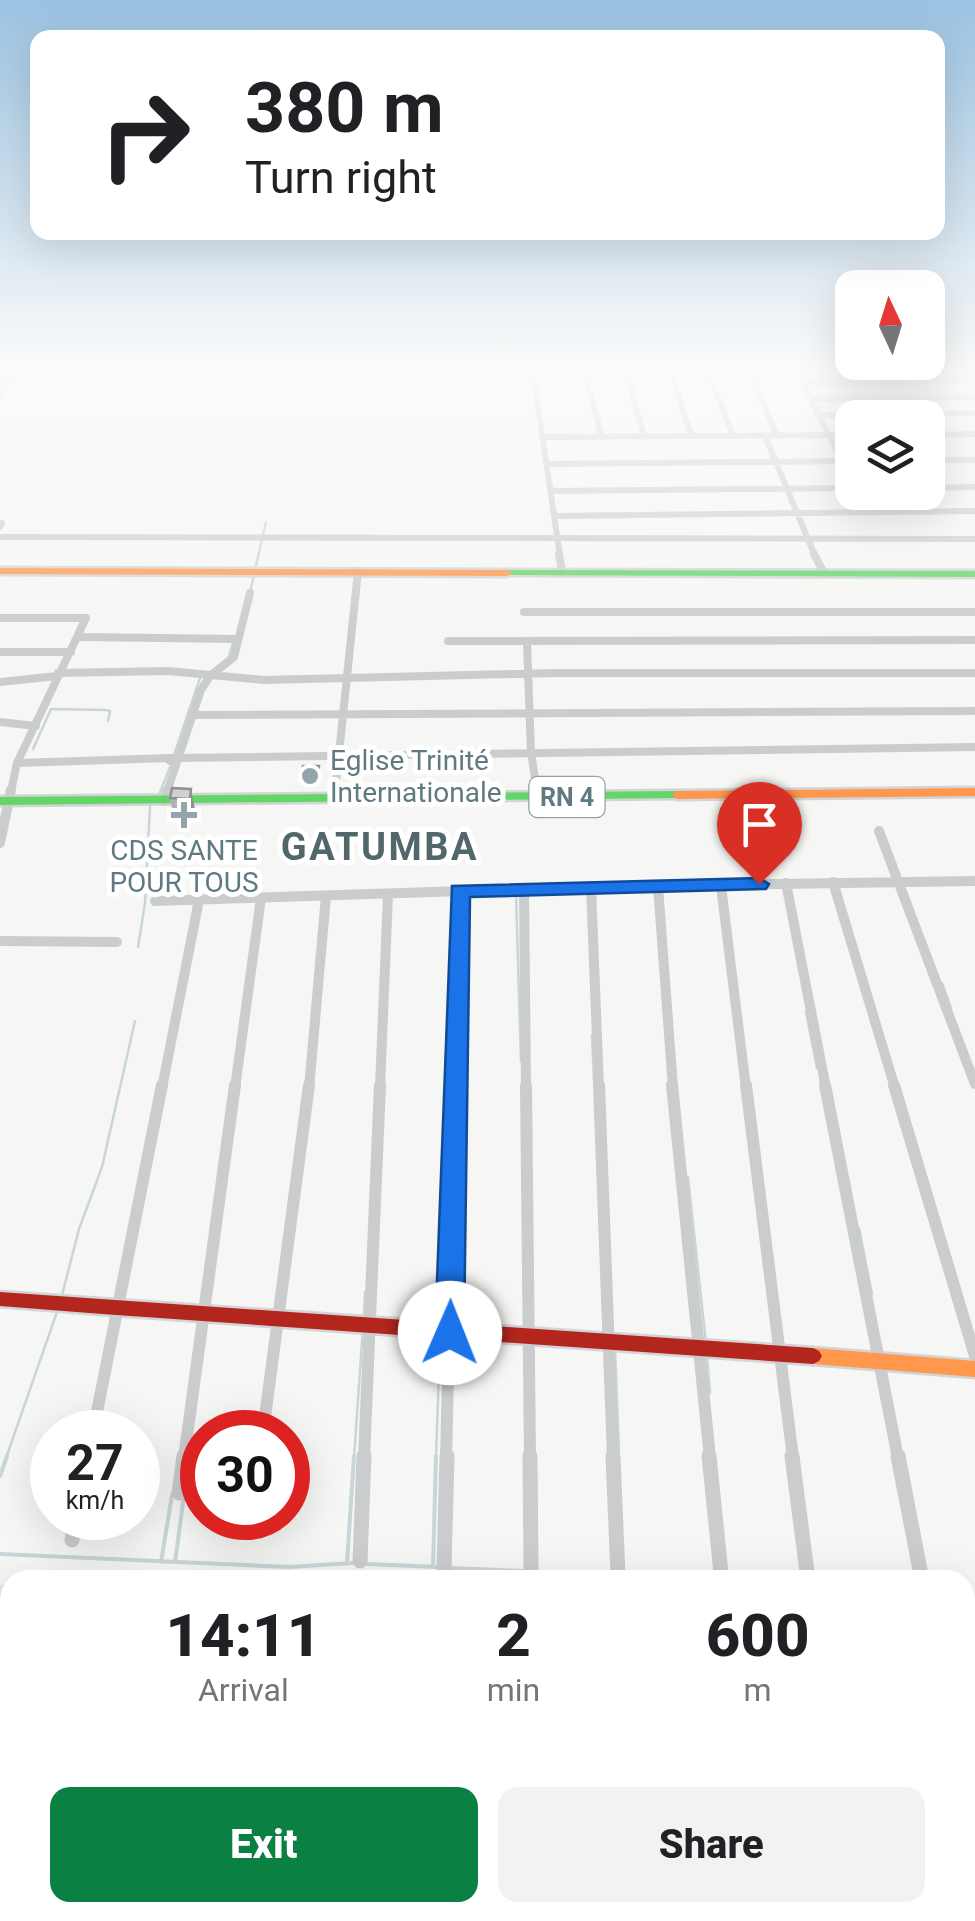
<!DOCTYPE html>
<html lang="en">
<head>
<meta charset="utf-8">
<style>
	:root { --surface:#fff; --page:#f2f2f2; --text:#202124; --muted:#757577; --accent:#0b8043 }
	body { margin:0; font-family:Roboto,sans-serif; background:var(--page); color:var(--text); height:100vh; display:flex; flex-direction:column; font-size:38px; white-space:nowrap }
	* { box-sizing:border-box; margin:0 }
	p { font-size:32px; color:var(--muted) }
	.icon { flex:none; width:55px; height:55px; fill:none; stroke:currentColor; stroke-width:2; stroke-linecap:round; stroke-linejoin:round }
	.map { position:relative; flex:1; overflow:hidden }
	.panel { position:absolute; left:0px; top:1570px; width:975px; height:352px; display:flex; flex-direction:column; background:var(--surface); border-radius:30px 30px 0 0; box-shadow:0 10px 40px #0002 }
	.panel>* { flex:none }
	.banner { position:absolute; left:30px; top:30px; width:915px; height:210px; border-radius:20px; box-shadow:0 10px 40px #0002; background:#fff; color:var(--text); overflow:hidden }
	.needle { width:65px; rotate:356deg }
	.controls { position:absolute; left:835px; top:270px; display:grid; gap:20px }
	.controls a { display:grid; place-items:center; width:110px; height:110px; border-radius:20px; background:var(--surface); box-shadow:0 10px 40px #0002; font-size:50px }
	.speed { position:absolute; left:30px; top:1410px; display:flex; gap:20px; font-size:50px; font-weight:700; text-align:center }
	.speed>* { display:grid; place-content:center; width:130px; height:130px; border-radius:50%; background:var(--surface); box-shadow:0 10px 40px #0002; line-height:1 }
	.speed small { font-size:25px; font-weight:400 }
	.speed .limit { border:15px solid #d22; background:#fff; color:#111 }
	.pin { position:absolute; display:grid; place-items:center; width:85px; height:85px; color:#fff; margin:-102px -42px; border-radius:50% 50% 50% 0; rotate:-45deg; box-shadow:0 0 10px #0007 }
	.pin .icon { rotate:45deg }
	.me { position:absolute; width:110px; margin:-55px; rotate:1deg; stroke-linejoin:round; filter:drop-shadow(0 0 8px #0008) }
	.turn { display:flex; align-items:center; gap:35px; height:210px; padding:0 50px; font-size:45px }
	.turn .icon { width:130px; height:130px; stroke-width:2.5 }
	.turn b { display:block; font-size:70px; line-height:85px }
	.eta { display:flex; justify-content:space-evenly; align-items:center; height:170px; text-align:center }
	.eta b { font-size:60px; font-weight:800; line-height:70px }
	.button { display:flex; gap:20px; margin-top:auto; padding:20px 50px }
	.button a { flex:1; height:115px; border-radius:20px; background:var(--accent); color:#fff; font-size:40px; font-weight:800; line-height:115px; text-align:center }
	.button a+a { background:var(--page); color:var(--text) }
	.map>svg:first-child { display:block }
	.green { fill:#e6e8e2 }
	.lines { fill:none; stroke-linecap:round; stroke-linejoin:round }
	.stream-far1 { stroke:#c9d6d7; stroke-width:2.5 }
	.stream { stroke:#c9d6d7; stroke-width:4 }
	.fast-casing { stroke:#d3d4d5; stroke-width:5 }
	.slow-casing { stroke:#d3d4d5; stroke-width:5 }
	.jam-casing { stroke:#d3d4d5; stroke-width:5 }
	.street-far4 { stroke:#cbcccd; stroke-width:6 }
	.street-far3 { stroke:#cbcccd; stroke-width:8 }
	.street-far2 { stroke:#cbcccd; stroke-width:10 }
	.street-far1 { stroke:#cbcccd; stroke-width:12 }
	.street { stroke:#cbcccd; stroke-width:15 }
	.fast { fill:#63d668; fill-rule:evenodd }
	.slow { fill:#ff974d; fill-rule:evenodd }
	.jam { fill:#b3261e; fill-rule:evenodd }
	.wall { fill:#b1b4b4 }
	.shaded-wall { fill:#909292 }
	.building { fill:#ced1d1; stroke:#909292; stroke-width:2.5 }
	.route { fill:#1a73e8; stroke:#114b97; stroke-width:2.5 }
	.poi-dot { fill:#94a5aa; stroke:#fff; stroke-width:4 }
	.labels { text-anchor:middle; dominant-baseline:central; stroke-width:10; stroke-linejoin:round; paint-order:stroke }
	.shield { fill:#fff; stroke:#90a2a7; stroke-width:2.5 }
	.shield-label { font-size:25px; font-weight:bold; fill:#607a81 }
	.poi-label { font-size:28px; fill:#607a81; stroke:#fff; text-anchor:start }
	.district-label { font-size:38px; font-weight:bold; letter-spacing:2.5px; fill:#52676c; stroke:#fff }
</style>
</head>
<body>
<div class="map">
<svg width="975" height="1921" viewBox="0 0 975 1921">
	<rect width="100%" height="100%" fill="#f6f6f5"/>
	<path class="green" d="M0 1585H10V1912H965V1627H975V1921H0Z"/>
	<g class="lines">
		<path class="stream-far1" d="M251 588 266 522
			M228 659 233 643
			M33 749 51 709 106 710 110 711 108 721
			M173 758 201 675
			M159 795 171 765
			M516 895 521 1061
			M138 947 145 903 150 806
			M942 983 951 1008
			M806 1012 817 1068
			M592 1035 594 1081
			M688 1177 706 1343
			M859 1228 872 1294
			M61 1299 79 1229 102 1167 135 1021
			M364 1314 365 1292
			M439 1327 452 895
			M615 1349 619 1451
			M707 1356 710 1393
			M6 1458 57 1312
			M354 1458 363 1327
			M436 1458 440 1340"/>
		<path class="stream" d="M0 1476 7 1456
			M0 1554 289 1567 353 1563
			M161 1562 172 1495
			M175 1562 184 1496
			M347 1563 354 1456
			M366 1564 438 1567
			M433 1567 436 1456
			M451 1568 523 1571
			M536 1572 594 1580
			M965 1599 975 1600"/>
		<defs>
			<path id="fast" d="M507 570 975 571V577L504 575V571Z
				M677 791 683 795 681 798 0 805V797Z"/>
			<path id="slow" d="M0 568 507 570 512 573 507 576 0 574Z
				M975 788V796L677 799 671 795 677 791Z
				M813 1348 975 1361V1377L813 1364 807 1361 804 1356 807 1351Z"/>
			<path id="jam" d="M0 1292 813 1348 819 1351 822 1356 819 1361 813 1364 102 1314 0 1306Z"/>
		</defs>
		<use href="#fast" class="fast-casing"/>
		<use href="#slow" class="slow-casing"/>
		<use href="#jam" class="jam-casing"/>
		<path class="street-far4" d="M532 367 560 556
			M583 367 602 437
			M625 367 644 437
			M669 367 691 436
			M706 367 733 436
			M748 367 777 436
			M794 367 842 461
			M0 368 31 367
			M794 368 870 367
			M803 383 975 381
			M0 396 14 368
			M811 399 975 397
			M819 415 975 413
			M928 435 975 434
			M765 436 815 556
			M542 437 852 435
			M928 460H975
			M547 464 852 461
			M928 488 975 487
			M550 491 852 488
			M555 516 975 511
			M0 527 2 523
			M0 537 975 539"/>
		<path class="street-far3" d="M559 554 562 572
			M814 554 824 573
			M524 612H975
			M0 618H86L17 763 11 792
			M80 637 237 639
			M448 641 975 640
			M527 643 531 752 537 792
			M0 652H71
			M58 673 168 671 264 680 557 673H975
			M0 682 57 676
			M192 715 975 711
			M0 722 36 726
			M177 758 975 747
			M17 763 171 758 170 761H176
			M167 792 201 690 210 676 234 657 250 593
			M335 792 358 571"/>
		<path class="street-far2" d="M537 790 538 797
			M334 799 335 790
			M164 801 168 790
			M879 831 975 1084
			M0 843 11 790
			M833 882 895 1088
			M786 883 826 1088
			M658 886 673 1088
			M721 886 746 1088
			M591 887 599 1088
			M524 889 526 1088
			M155 901 591 887 975 881
			M0 941 117 942
			M162 1088 199 900
			M235 1088 261 898
			M309 1088 326 896
			M380 1088 388 894
			M455 1088 459 891"/>
		<path class="street-far1" d="M526 1085 530 1458
			M599 1085 613 1458
			M672 1085 710 1458
			M746 1085 793 1458
			M825 1085 898 1458
			M894 1085 975 1356
			M265 1417 309 1085
			M93 1432 162 1085
			M184 1458 235 1085
			M364 1458 380 1085
			M446 1458 455 1085"/>
		<path class="street" d="M530 1456 531 1569
			M613 1456 618 1576
			M709 1456 721 1573
			M792 1456 808 1580
			M898 1456 922 1580
			M179 1493 184 1456
			M72 1540 76 1518
			M360 1561 364 1456
			M444 1569 447 1456"/>
		<use href="#fast" class="fast"/>
		<use href="#slow" class="slow"/>
		<use href="#jam" class="jam"/>
	</g>
	<path class="wall" d="M319 766 318 782H302L301 778Z
		M191 789 195 810 193 820 174 819 170 798Z"/>
	<path class="shaded-wall" d="M191 789 195 810 193 820 190 799Z"/>
	<path class="building" d="M303 766H319L318 778H301Z
		M172 788 191 789 190 799 170 798Z"/>
	<linearGradient id="sky" x2="0" y2="1"><stop stop-color="#9bc2e1"/><stop offset="0.58" stop-color="#fbfbfa"/><stop offset="1" stop-color="#fbfbfa" stop-opacity="0"/></linearGradient>
	<rect width="975" height="636" fill="url(#sky)"/>
	<path class="route" d="M759 878 769 884 766 889 470 897 464 1333 460 1342 450 1345 439 1342 435 1333 452 886Z"/>
	<g class="poi-dot">
		<circle cx="310" cy="776" r="10"/>
		<path d="M179 800h10v10h10v10h-10v10h-10v-10h-10v-10h10z"/>
	</g>
	<g class="labels">
		<rect class="shield" x="529.5" y="777" width="75" height="40" rx="8"/>
		<g class="shield-label">
			<text x="567" y="797">RN 4</text>
		</g>
		<g class="poi-label">
			<text x="330" y="760">Eglise Trinité<tspan x="330" dy="32">Internationale</tspan></text>
			<text x="184" y="850" text-anchor="middle">CDS SANTE<tspan x="184" dy="32">POUR TOUS</tspan></text>
		</g>
		<g class="district-label">
			<text x="380" y="847">GATUMBA</text>
		</g>
	</g>
</svg>
<div class="controls">
<a><svg class="needle" viewBox="-14 -14 28 28"><path d="M0-13l5 13h-10z" fill="#e53935"/><path d="M0 13l5-13h-10z" fill="#757577"/></svg></a>
<a><svg class="icon" aria-label="layers" viewBox="0 0 24 24"><path d="M12 4l9 5-9 5-9-5zM3 14l9 5 9-5"/></svg></a>
</div>
<div class="speed"><div>27<small>km/h</small></div><div class="limit">30</div></div>
<div class="pin" style="left:759px;top:884px;background:#d93025"><svg class="icon" aria-label="arrive" viewBox="0 0 24 24"><path d="M6 21V4h12l-3 4 3 4H6"/></svg></div>
<svg class="me" style="left:450px;top:1333px" viewBox="-20 -20 40 40"><circle r="19" fill="#fff"/><path d="M0-13L10 11 0 6-10 11z" fill="#1a73e8"/></svg>
<div class="banner">
<div class="turn"><svg class="icon" aria-label="right" viewBox="0 0 24 24"><path d="M7 20v-9h11M14 6l5 5-5 5"/></svg><div><b>380 m</b>Turn right</div></div>
</div>
<section class="panel">
<div class="eta">
<div><b>14:11</b><p>Arrival</p></div>
<div><b>2</b><p>min</p></div>
<div><b>600</b><p>m</p></div>
</div>
<div class="button"><a>Exit</a><a>Share</a></div>
</section>
</div>
</body>
</html>
